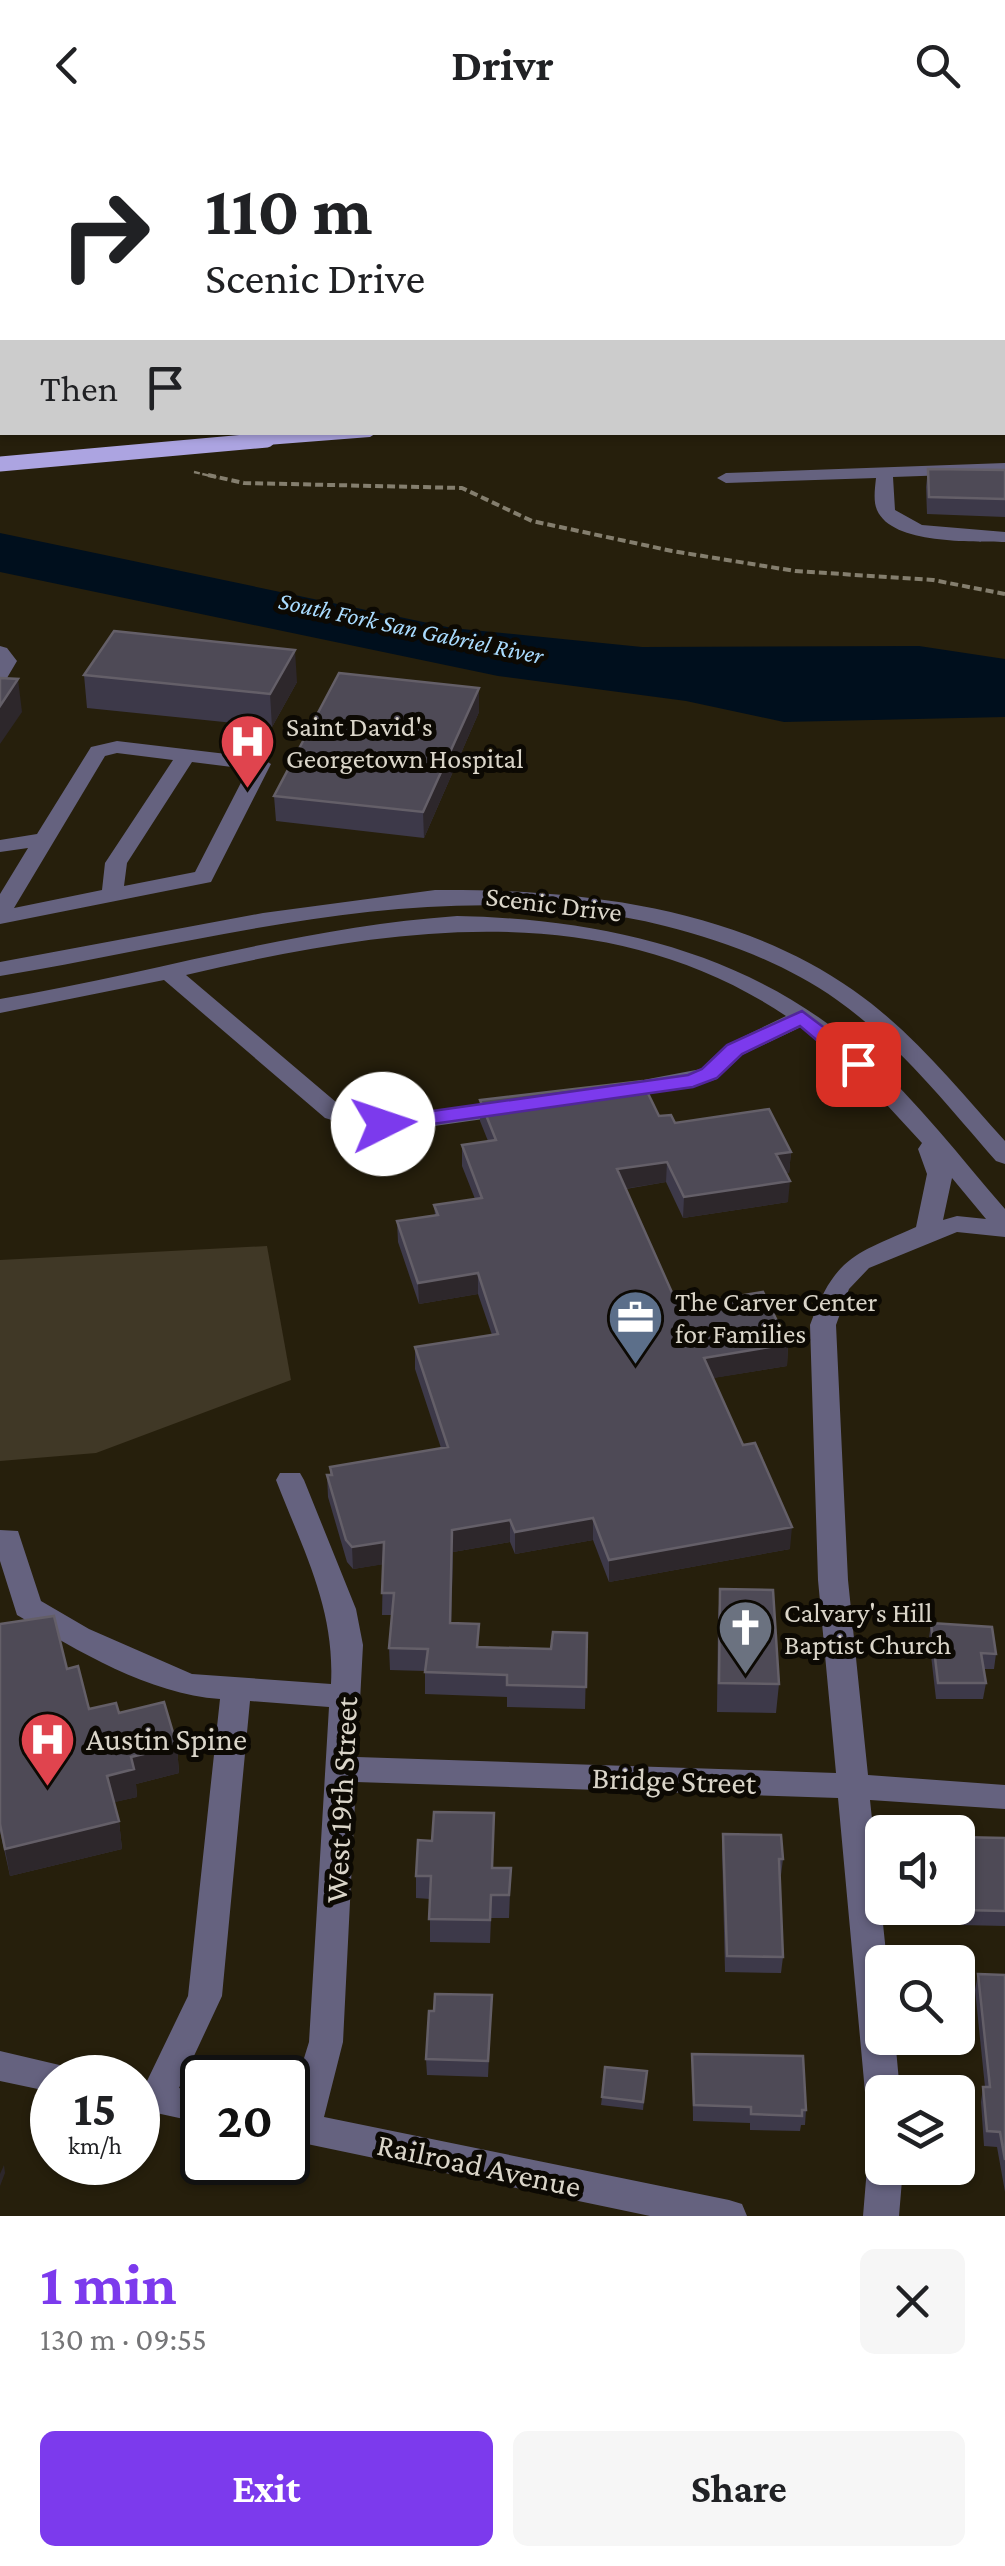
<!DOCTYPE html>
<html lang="en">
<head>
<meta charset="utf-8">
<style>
	:root { --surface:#fff; --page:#f6f6f6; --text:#202124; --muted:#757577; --accent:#7c3aed }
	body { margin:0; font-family:"Crimson Pro",serif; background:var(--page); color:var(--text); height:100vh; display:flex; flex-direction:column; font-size:38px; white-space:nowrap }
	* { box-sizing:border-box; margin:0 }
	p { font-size:32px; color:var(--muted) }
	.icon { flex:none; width:55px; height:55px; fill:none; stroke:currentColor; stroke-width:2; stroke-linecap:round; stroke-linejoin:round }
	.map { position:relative; height:2086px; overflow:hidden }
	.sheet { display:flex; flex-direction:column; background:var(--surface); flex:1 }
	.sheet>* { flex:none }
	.guide { position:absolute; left:0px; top:0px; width:1005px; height:305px; box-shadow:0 2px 8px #0004; background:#fff; color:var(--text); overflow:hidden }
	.tools { position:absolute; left:865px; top:1685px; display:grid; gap:20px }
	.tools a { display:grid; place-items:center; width:110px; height:110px; border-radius:15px; background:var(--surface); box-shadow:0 2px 8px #0004; font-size:50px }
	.speed { position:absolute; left:30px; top:1925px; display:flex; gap:20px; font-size:50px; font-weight:700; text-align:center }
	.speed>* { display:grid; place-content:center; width:130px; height:130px; border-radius:50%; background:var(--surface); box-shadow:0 2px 8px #0004; line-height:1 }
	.speed small { font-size:25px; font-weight:400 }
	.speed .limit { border:5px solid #111; border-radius:15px; background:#fff; color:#111 }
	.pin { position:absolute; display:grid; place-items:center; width:85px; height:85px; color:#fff; margin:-42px; border-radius:20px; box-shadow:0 5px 15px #0006 }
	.me { position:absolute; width:110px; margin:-55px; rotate:86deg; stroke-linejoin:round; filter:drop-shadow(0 0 8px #0008) }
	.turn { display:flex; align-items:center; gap:35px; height:210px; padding:0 40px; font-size:45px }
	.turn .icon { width:130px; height:130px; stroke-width:2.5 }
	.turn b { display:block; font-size:70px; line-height:85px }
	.then { display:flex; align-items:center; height:95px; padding:0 40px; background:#0003; gap:20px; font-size:38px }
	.round { display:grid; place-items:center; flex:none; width:105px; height:105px; border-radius:15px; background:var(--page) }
	.headline { display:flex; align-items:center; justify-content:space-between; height:170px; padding:0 40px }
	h1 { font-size:60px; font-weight:700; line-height:75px; color:var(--accent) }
	.button { display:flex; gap:20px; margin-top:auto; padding:20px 40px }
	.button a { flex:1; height:115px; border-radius:15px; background:var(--accent); color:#fff; font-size:40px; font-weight:700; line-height:115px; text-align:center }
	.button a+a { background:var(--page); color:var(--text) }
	header { display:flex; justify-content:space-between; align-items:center; height:130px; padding:0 40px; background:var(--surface); font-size:45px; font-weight:700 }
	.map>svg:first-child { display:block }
	.green { fill:#403826 }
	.water { fill:#000f1d }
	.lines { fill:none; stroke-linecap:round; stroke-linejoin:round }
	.path-far1 { stroke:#847e6e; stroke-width:2.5; stroke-dasharray:6 2.5; stroke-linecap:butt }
	.path { stroke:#847e6e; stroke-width:4; stroke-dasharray:8 4; stroke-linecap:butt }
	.minor { fill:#65627f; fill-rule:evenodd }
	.major { fill:#aca4e1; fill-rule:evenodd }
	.highway { fill:#c8c1fc; fill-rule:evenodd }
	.major-bridge { stroke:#aca4e1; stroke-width:15 }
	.wall { fill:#3d3949 }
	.shaded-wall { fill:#2d272b }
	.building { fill:#4e4a56; stroke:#645f68; stroke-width:2.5 }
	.route { fill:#7c3aed; stroke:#51269a; stroke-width:2.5 }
	.labels { text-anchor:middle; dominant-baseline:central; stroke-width:10; stroke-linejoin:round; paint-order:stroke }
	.far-water-label { font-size:25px; font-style:italic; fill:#a9dbfe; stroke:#0c0903 }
	.poi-label { font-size:28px; fill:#dad5c9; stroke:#0c0903; text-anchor:start }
	.street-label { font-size:28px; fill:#dad5c9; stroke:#0c0903 }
	.near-poi-label { font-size:32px; fill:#dad5c9; stroke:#0c0903; text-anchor:start }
	.near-street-label { font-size:32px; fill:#dad5c9; stroke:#0c0903 }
</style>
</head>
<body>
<header><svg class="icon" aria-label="back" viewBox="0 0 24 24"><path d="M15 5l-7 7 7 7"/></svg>Drivr<svg class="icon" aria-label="search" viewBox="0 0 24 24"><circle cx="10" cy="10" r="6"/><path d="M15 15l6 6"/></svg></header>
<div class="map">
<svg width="1005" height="2086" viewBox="0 0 1005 2086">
	<rect width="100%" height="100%" fill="#261f0c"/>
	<path class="green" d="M267 1116 291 1250 96 1323 0 1331V1130Z"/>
	<path class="water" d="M0 403 452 498 642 517 919 516 1005 529V587L784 592 686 571 498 546 0 442Z"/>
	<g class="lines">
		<path class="path-far1" d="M335 2 343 0
			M438 2 443 0
			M543 2 550 0
			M194 342 219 348"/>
		<path class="path" d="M208 345 244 353 462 358 532 391 672 421 795 441 933 450 1005 464"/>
		<path class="minor" d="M590 0H604V2H591Z
			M637 0H651V2H638Z
			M686 0H700V2H687Z
			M911 0H928L930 2H913Z
			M1002 87H1005V95H1002Z
			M1005 333V343L893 347 895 380 922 395 1005 402V412C973 411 892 415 877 380 873 371 875 358 876 348L726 353 717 348 726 343Z
			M0 516 7 518 17 531 7 548 0 550Z
			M117 611 261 628 271 634 211 752 0 794V764L28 718 0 722V710L37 704 91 617ZM117 623 173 630 105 733 102 760 14 778 105 626ZM192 632 248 639 195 742 124 756 127 733Z
			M435 760C577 759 733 776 853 860 912 901 957 958 1005 1011V1034L996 1031C947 975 899 914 837 870 786 834 725 811 665 796 442 741 221 809 0 846V832L263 783Z
			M457 786C605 789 755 823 867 926 918 972 960 1027 1005 1079V1107L957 1102 869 1138 849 1159 836 1195 848 1450 868 1645 1005 1655V1679L870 1670 887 1832H882V1908H895L900 1962H882V1977L871 1973 865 1962 838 1668 356 1652 343 1912 324 1987 729 2070 742 2074 747 2086H650L288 2010V1980L309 1912 329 1577 250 1571 222 1866 179 1958 202 1963V1993L138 1979V1949L147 1951 188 1866 220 1569C149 1564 78 1521 17 1485L0 1431V1400L18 1401 41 1471 89 1499 192 1544 331 1554C335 1478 303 1420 276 1350L280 1343H300L304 1350 356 1479 363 1515 357 1627 836 1643 818 1450 810 1195C835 1127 853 1125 916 1097L927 1044 918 1019 922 1013 851 936 801 897 742 925 717 949 693 957 615 969 606 967 603 962 606 957 701 939 726 915 786 886C602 763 387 798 186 845L343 978 399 987 511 971 523 978 511 985 399 1001 355 997 325 988 164 850 0 883V869C153 843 301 797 457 786ZM952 1048 986 1089 957 1086 943 1090Z
			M0 1921 68 1937 73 1948H52V1962L0 1951Z
			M882 2023V2038H903L899 2086H863L867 2038 872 2027Z"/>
		<path class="major" d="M1002 122H1005V130H1002Z
			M0 199H2V209H0Z
			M1002 274H1005V284H1002Z
			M298 302H378L370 307 267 315 259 310 267 305Z"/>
		<path class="highway" d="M1002 149H1005V159H1002Z
			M1002 184H1005V196H1002Z
			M1002 206H1005V218H1002Z
			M1002 242H1005V254H1002Z
			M0 247H2V259H0Z"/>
		<path class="major-bridge" d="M0 334 267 310"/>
	</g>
	<path class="wall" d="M928 339 1005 340V387L927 384 926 357Z
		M84 545 297 552 272 597 87 578Z
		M479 558V582L424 708 276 691 274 666Z
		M480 970 659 986 675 993 791 1022 789 1043H786L788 1072 683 1088 666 1052 626 1059 678 1176 788 1214 787 1236 712 1248 790 1419 609 1452 593 1410 515 1424 510 1412 453 1422 451 1493 480 1517 551 1519 587 1503 585 1579 507 1577V1567L425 1564V1541L390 1540 389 1518 392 1485H382L383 1434 353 1439 347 1432 328 1367 327 1345H330V1337L441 1318 415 1239V1217L492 1205 478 1164 419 1174 398 1112 397 1091 435 1085 434 1075 475 1069 462 1036V1015L488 1011 480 991Z
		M720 1459 779 1554 776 1583 717 1582 718 1488Z
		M931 1493 996 1524 994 1539H983L986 1553 983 1569H936L929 1508Z
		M0 1494 67 1539 89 1579 119 1583 177 1616 179 1643 136 1654 137 1667 114 1672 119 1691 122 1719 10 1746 0 1701Z
		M723 1704 783 1729 781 1745H779L783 1827 781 1843 725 1842 722 1719Z
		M958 1707 1005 1708V1796L961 1795 958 1763Z
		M493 1738H511L509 1788H491L490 1813 430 1812V1769L416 1768V1746Z
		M978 1844 1005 1845V2062L997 2017 984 2016 981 1972 983 1957H985L975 1860Z
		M492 1865 488 1947 427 1945 426 1929 434 1881Z
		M692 1924 806 1980 805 1995H801L800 2001 750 2000V1993L693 1991Z
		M647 1941 643 1980 601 1975 602 1967Z"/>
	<path class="shaded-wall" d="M798 0H839L832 2H791Z
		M1005 41V55L1002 56V42Z
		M295 520 297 552 272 597 270 564Z
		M18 549 22 582 0 614V576Z
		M479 558V582L424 708 423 682Z
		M791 1022 789 1043 775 1045 776 1024Z
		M667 1032 666 1052 617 1060V1039Z
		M790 1051 788 1072 683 1088 684 1067Z
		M478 1143V1164L419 1174 418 1153Z
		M788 1214 787 1236 702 1250 704 1228Z
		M593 1388V1410L515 1424V1402Z
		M510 1390V1412L453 1422 451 1515 452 1400Z
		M792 1397 790 1419 609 1452V1430Z
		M384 1412 385 1434 353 1439 352 1417Z
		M177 1616 179 1643 136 1654 137 1667 111 1673 107 1646 131 1627Z
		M119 1691 122 1719 10 1746 5 1719Z
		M4 2035 5 2043 0 2056V2044Z"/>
	<path class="building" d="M706 0H798L791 2H702Z
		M1002 7H1005V41L1002 42Z
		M928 339 1005 340V369L929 367Z
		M114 501 295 520 270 564 84 545Z
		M339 543 479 558 423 682 274 666Z
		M0 548 18 549 0 576Z
		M642 951 659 986 671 985 675 993 769 979 791 1022 776 1024 790 1051 684 1067 667 1032 617 1039 678 1176 763 1162 788 1214 704 1228 743 1315 755 1313 792 1397 609 1430 593 1388 515 1402 510 1390 452 1400 450 1493 479 1494 477 1517 551 1519 553 1502 587 1503 586 1557 507 1555V1545L425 1542 428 1519 389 1518 394 1463H382L384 1412 352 1417 346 1410 327 1345H332L330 1337 448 1317 415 1217 498 1204 478 1143 418 1153 397 1091 438 1085 434 1075 482 1068 462 1015 496 1010 480 970Z
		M720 1459 773 1460 779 1554 719 1553Z
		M54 1486 67 1539 78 1536 89 1579 116 1573 119 1583 164 1572 177 1616 131 1627 134 1639 107 1646 119 1691 5 1719 0 1694V1494Z
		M931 1493 992 1497 996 1524 981 1523 986 1553H938Z
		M434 1682 494 1683 492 1738H511L509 1765H491L490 1790 429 1789 431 1746H416L418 1710 432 1711Z
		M723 1704 781 1705 783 1729H779L783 1827 727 1826Z
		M958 1707 1005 1708V1781L964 1780 958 1728Z
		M978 1844 1005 1845V2030L1000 2002 987 2001 983 1957H990Z
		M435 1864 492 1865 488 1931 426 1929 429 1881H434Z
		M692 1924 803 1926 806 1980H802V1986L751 1984V1977L694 1975Z
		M605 1937 647 1941 643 1972 602 1967Z"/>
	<path class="route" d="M802 881 866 929V939H851L800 896 742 924 717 948 693 957 383 1001 372 994 383 988 688 945 702 939 727 915Z"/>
	<defs>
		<symbol id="hospital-pin" viewBox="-11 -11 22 30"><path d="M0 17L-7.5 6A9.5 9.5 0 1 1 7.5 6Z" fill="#e0444e" stroke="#0c0903"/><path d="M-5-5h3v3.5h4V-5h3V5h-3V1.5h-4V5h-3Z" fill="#fff"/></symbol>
		<symbol id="office-pin" viewBox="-11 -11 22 30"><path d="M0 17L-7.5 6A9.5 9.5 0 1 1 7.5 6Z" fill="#5c6f8a" stroke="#0c0903"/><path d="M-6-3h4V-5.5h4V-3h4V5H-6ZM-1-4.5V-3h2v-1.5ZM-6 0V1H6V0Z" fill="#fff"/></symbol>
		<symbol id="church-pin" viewBox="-11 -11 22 30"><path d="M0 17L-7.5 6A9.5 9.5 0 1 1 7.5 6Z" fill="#6b7280" stroke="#0c0903"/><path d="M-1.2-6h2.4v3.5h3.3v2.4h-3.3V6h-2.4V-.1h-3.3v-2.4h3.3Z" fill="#fff"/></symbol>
	</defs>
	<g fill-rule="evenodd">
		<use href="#hospital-pin" x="216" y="580" width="63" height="86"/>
		<use href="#office-pin" x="604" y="1156" width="63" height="86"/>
		<use href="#church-pin" x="714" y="1466" width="63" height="86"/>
		<use href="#hospital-pin" x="16" y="1578" width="63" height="86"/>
	</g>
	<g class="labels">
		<g class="far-water-label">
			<text transform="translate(411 498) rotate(12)">South Fork San Gabriel River</text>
		</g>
		<g class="poi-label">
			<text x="286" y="596">Saint David's<tspan x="286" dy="32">Georgetown Hospital</tspan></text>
			<text x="675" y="1171">The Carver Center<tspan x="675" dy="32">for Families</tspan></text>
			<text x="784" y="1482">Calvary's Hill<tspan x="784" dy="32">Baptist Church</tspan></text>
		</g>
		<g class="street-label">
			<text transform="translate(554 774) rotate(7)">Scenic Drive</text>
		</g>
		<g class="near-poi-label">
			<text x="86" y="1609">Austin Spine</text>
		</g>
		<g class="near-street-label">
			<text transform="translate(674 1650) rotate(2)">Bridge Street</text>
			<text transform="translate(341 1670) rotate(-87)">West 19th Street</text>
			<text transform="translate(479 2035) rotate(12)">Railroad Avenue</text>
		</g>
	</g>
</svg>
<div class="tools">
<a><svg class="icon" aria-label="sound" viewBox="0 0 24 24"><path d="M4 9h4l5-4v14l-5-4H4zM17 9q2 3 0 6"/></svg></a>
<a><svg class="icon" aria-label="search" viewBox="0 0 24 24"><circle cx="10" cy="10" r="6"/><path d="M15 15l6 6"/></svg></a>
<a><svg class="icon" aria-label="layers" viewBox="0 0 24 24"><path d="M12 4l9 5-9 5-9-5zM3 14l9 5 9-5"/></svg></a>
</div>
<div class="speed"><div>15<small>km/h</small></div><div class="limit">20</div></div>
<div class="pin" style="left:858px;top:934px;background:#d93025"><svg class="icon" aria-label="arrive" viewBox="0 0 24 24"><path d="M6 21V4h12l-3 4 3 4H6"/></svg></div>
<svg class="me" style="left:383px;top:994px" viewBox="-20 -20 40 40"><circle r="19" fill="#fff"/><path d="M0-13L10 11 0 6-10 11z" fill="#7c3aed"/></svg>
<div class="guide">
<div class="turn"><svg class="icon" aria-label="right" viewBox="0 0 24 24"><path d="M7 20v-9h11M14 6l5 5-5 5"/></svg><div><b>110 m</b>Scenic Drive</div></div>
<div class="then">Then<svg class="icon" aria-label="arrive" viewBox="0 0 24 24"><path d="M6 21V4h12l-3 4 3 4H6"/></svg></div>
</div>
</div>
<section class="sheet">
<div class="headline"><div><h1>1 min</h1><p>130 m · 09:55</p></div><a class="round"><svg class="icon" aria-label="close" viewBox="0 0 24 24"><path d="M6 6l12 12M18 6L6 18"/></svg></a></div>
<div class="button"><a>Exit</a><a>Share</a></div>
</section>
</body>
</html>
